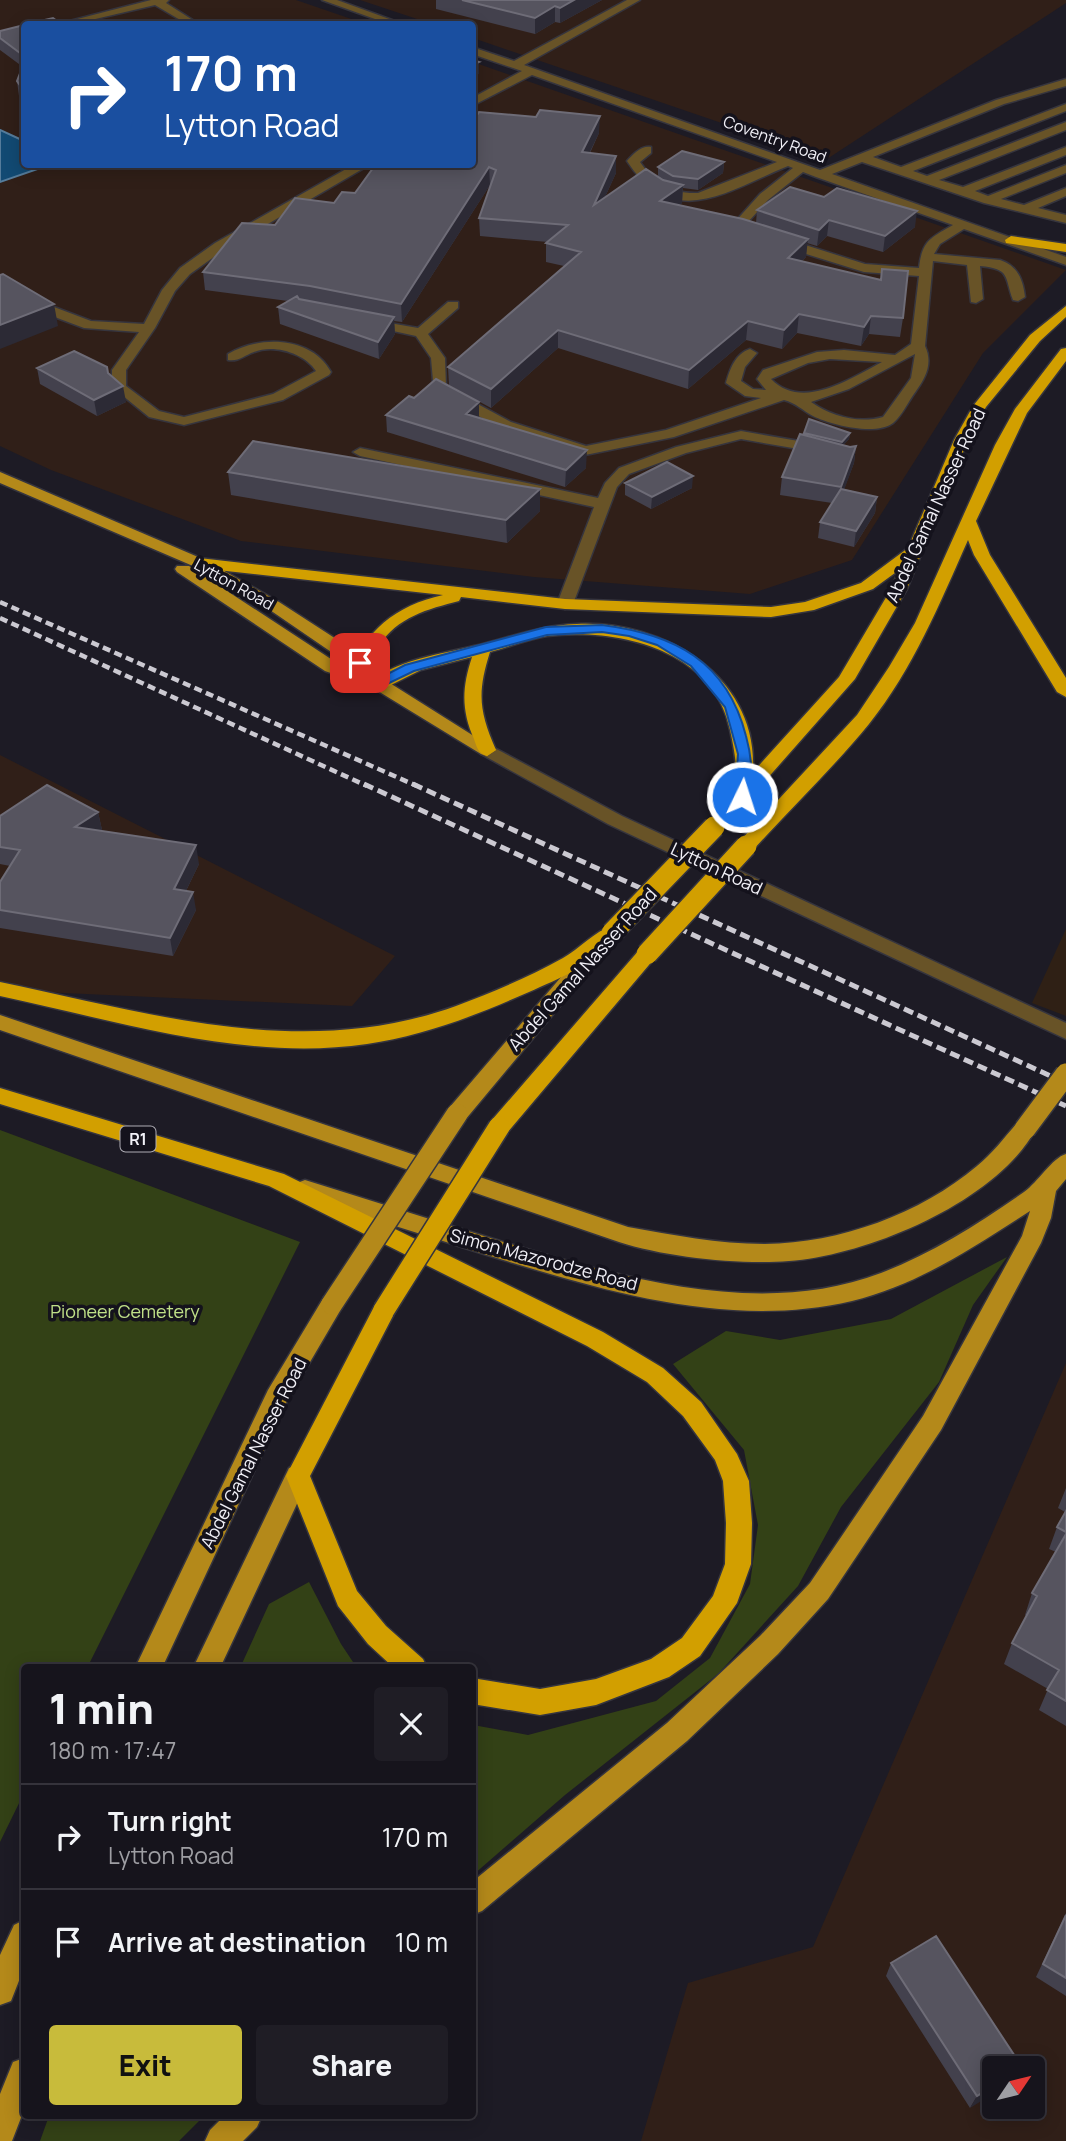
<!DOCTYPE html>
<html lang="en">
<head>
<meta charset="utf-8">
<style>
	:root { --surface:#16141c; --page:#1f1d25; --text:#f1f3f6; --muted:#9e9ea3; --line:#35333b; --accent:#c8bb3b }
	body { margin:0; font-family:Manrope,sans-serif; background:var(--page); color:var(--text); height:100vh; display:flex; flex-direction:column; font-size:26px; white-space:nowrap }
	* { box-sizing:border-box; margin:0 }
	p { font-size:23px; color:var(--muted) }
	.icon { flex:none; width:38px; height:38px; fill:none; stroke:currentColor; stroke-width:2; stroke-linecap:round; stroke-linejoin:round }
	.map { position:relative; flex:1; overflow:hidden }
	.details { position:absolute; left:21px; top:1664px; width:455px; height:455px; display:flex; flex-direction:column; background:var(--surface); border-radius:7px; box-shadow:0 4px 18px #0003,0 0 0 2px var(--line) }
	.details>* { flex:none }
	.hud { position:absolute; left:21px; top:21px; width:455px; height:147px; border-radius:7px; box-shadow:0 4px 18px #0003,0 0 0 2px var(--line); background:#1a4fa0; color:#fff; overflow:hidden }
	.needle { width:46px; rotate:55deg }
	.buttons { position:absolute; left:982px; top:2056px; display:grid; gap:14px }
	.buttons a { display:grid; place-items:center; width:63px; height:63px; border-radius:7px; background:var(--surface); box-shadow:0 4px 18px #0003,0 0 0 2px var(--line); font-size:35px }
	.pin { position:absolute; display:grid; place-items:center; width:60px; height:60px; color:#fff; margin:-30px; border-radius:14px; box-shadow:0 4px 10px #0006 }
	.me { position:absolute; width:77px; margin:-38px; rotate:4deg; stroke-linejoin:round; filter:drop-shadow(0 0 5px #0008) }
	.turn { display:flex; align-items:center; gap:24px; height:147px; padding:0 28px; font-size:32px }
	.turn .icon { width:91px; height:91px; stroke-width:2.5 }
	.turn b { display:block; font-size:49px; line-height:60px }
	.round { display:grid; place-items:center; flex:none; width:74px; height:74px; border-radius:7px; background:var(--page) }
	.head { display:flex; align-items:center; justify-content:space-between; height:119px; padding:0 28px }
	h1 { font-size:42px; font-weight:800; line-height:52px }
	.primary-button { display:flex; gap:14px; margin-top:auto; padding:14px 28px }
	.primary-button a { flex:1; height:80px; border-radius:7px; background:var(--accent); color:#111; font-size:28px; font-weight:800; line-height:80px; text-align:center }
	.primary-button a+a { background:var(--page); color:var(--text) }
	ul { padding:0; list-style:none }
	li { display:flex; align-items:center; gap:21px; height:105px; padding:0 28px; border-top:2px solid var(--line) }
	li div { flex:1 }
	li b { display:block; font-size:26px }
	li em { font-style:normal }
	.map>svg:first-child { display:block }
	.commercial { fill:#2f2015 }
	.industrial { fill:#301f18; fill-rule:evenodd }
	.green { fill:#334116 }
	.water { fill:#124a73; stroke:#557c9b; stroke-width:2 }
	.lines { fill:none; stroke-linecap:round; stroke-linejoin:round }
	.minor-casing { stroke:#36353e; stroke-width:3 }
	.major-casing { stroke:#36353e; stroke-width:3 }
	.highway-casing { stroke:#36353e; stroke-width:3 }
	.minor { fill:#685327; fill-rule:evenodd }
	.major { fill:#b4891a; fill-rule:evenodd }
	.highway { fill:#d29f00; fill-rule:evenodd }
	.rail-far1 { stroke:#cbc9d1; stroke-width:4.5; stroke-dasharray:8 4.5; stroke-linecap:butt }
	.rail { stroke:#cbc9d1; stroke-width:5; stroke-dasharray:10 5; stroke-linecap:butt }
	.major-bridge-casing { stroke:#36353e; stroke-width:24; stroke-linecap:butt }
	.highway-bridge-casing { stroke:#36353e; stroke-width:24; stroke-linecap:butt }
	.major-bridge { stroke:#b4891a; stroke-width:21 }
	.highway-bridge { stroke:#d29f00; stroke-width:21 }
	.wall { fill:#43414d }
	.shaded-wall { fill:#2c2a35 }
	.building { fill:#56545f; stroke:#6e6c77; stroke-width:2 }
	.route { fill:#1a73e8; stroke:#114b97; stroke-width:2 }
	.labels { text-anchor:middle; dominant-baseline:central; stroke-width:7; stroke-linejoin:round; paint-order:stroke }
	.far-street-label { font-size:16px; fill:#f1f0f7; stroke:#14121c }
	.shield { fill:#14121c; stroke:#afadb5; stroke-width:2 }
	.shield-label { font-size:16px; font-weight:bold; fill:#f1f0f7 }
	.street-label { font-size:18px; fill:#f1f0f7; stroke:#14121c }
	.park-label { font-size:18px; fill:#c0e088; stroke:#14121c }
</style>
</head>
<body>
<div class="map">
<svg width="1066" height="2141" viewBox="0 0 1066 2141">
	<rect width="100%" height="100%" fill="#1d1b25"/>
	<path class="commercial" d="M1066 929V1016L1032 1003Z"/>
	<path class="industrial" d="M0 0H296L366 24H24V164H472L473 62 1066 270 983 353 852 560 750 594 534 577 241 541 51 470 0 446Z
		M360 0H1066V3L827 159 473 38 472 24H432Z
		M0 755 395 956 352 1006 42 992 0 981Z
		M1066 1363V2141H641L688 1983 813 1947ZM994 2068H1032V2107H994Z"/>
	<path class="green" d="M0 1130 300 1242 87 1668H24V1793L0 1842Z
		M1007 1257 973 1305 939 1382 841 1507 798 1586 718 1674 565 1795 473 1875V1725L528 1735 656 1701 710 1658 750 1584 758 1525 744 1450 673 1364 726 1331 780 1340 891 1319Z
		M309 1582 341 1644 357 1668H240L269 1604Z
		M49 2116H204L179 2141H40Z"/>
	<path class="water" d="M0 130 24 141V164L49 165 0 182Z"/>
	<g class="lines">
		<defs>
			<path id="minor" d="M151 0H169L166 3 199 24H187L155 5 74 24H58Z
				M322 0H337L403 24H389Z
				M627 0H640L524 65 820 170 996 100 1066 79V86L1004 104 873 157 901 167 1066 104V111L913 171 927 176 1066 122V130L939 180 963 187 1066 147V155L975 191 988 196 1066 165V173L1001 199 1024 205 1066 188V196L1038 208 1066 215V223L984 203 862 162 832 174 1066 257V265L964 229 940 244 934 254 1000 260C1018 266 1023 280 1025 297L1018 301 1013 300C1004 276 1011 269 980 266L983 299 976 303 971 302 967 265 933 261 925 346C933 363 926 377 916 391 909 400 902 416 893 423 876 436 831 425 813 416 802 410 796 403 784 400L674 437 585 455 501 428 434 392 431 358 416 336 361 324V318L418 328 448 302H458V308L428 334 445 358 446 387 511 422 586 446 666 430 761 398 745 396 726 383C730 369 735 354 750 349L757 353 745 367 741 381 753 389 766 390 757 379 763 370 817 352 844 350 895 355 911 344 919 276 864 272 742 234 734 223 760 194 793 168 788 166C727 191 673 232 627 161 633 154 642 145 651 147V153L640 162C655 184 671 194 698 193L777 162 532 75 472 106V98L522 71 472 54V47L514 61ZM803 172 816 177 953 225C930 238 922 241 919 268L865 264 752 228 747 223 768 200ZM915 354 911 378 883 417C858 424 831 416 811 402L849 389ZM830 359 882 362C850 379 802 411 771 379L808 363Z
				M355 164H371L225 249 190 274 175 291 155 328 126 370V386L159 411 184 417 273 394 316 371C304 353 274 344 254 352 245 355 238 362 228 360V354C260 335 311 336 331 372L329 375 283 400 184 425 149 417 112 387V370L139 332 84 328 44 313 6 288 0 289V281L8 279 54 307 91 321 144 324 162 290 180 268 215 243Z
				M741 431 822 445 829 449 822 453 741 439 686 453 629 474 617 487 573 604 565 609 557 604 594 507 360 456 353 452 360 448 598 498 605 483 619 468 676 447Z
				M487 744 622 816 1066 1023V1039L608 824 481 754 478 750 481 746Z"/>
			<path id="major" d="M0 472 205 560 279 602 367 659 385 680 496 750 487 756 481 754 373 688 325 671 177 572 175 569 177 566H189L337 663 359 671 267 608 193 566 0 483Z
				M598 940 605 942 608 947 605 952 465 1120 457 1122 449 1120 446 1114 449 1108 591 942Z
				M0 1015 628 1227C673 1235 719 1244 765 1244 840 1243 920 1214 977 1166 992 1154 1004 1138 1017 1123L1025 1121 1033 1123 1036 1129C996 1202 868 1255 789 1261 740 1265 665 1257 619 1242L0 1030Z
				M1066 1154V1179L1056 1191 1051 1218 1041 1243 941 1430 828 1599 778 1654 687 1741 482 1911 472 1915V1882L667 1723 760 1636 810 1583 923 1416 1022 1236 1030 1211C974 1247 918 1285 852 1301 728 1330 601 1290 484 1254 422 1234 359 1215 297 1195L294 1189 297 1183 305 1180C366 1199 426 1218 487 1237 610 1274 755 1321 881 1273 931 1254 980 1223 1024 1192 1038 1182 1052 1158 1066 1154Z
				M332 1295 340 1297 344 1304 286 1403 162 1668H135L268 1390 324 1297Z
				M298 1465 307 1468 310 1476 220 1668H193L289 1468Z
				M24 1920V1968L11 2001 0 2005V1955L14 1925Z
				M24 2058V2110L12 2141H0V2094L13 2062Z
				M224 2116H262L257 2127 243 2141H205L210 2130Z"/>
			<path id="highway" d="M1011 236 1066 244V252L1006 243 1005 240Z
				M1066 306V317L1040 341 986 407 968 440 907 589 855 679 721 831H707L705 827C712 816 728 806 733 794 740 778 734 748 730 730 714 650 618 627 547 636 528 639 509 647 490 652 477 693 479 711 496 750L487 756C478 753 477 748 474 739 461 710 462 687 472 657L421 670 385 688H373L370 684C389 661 446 653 474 646 509 638 540 625 577 624 663 620 759 676 753 772L839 677 891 589 899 570 873 589 814 610 771 617 565 609 461 597 459 601C428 609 397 617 379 646 372 657 370 670 363 681L357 682 348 677C365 630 395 606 443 595L199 568 191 563 199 558 565 599 771 607 805 602 861 583 908 548 954 440 973 406 1030 335Z
				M1066 348V361L1027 413 976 521 990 555 1066 678V697L1057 692 974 555 968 540C940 603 913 669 869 724 833 768 791 808 753 850H739L737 846 739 842 857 715 889 667 915 623 995 445 1015 409 1061 349Z
				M612 926 619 928 622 933C606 959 556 980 529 992 477 1015 423 1036 367 1044 245 1062 118 1021 0 996V982C153 1014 303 1061 456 1006 493 992 529 977 563 958 579 949 595 931 612 926Z
				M647 947 654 949 657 954 654 959 507 1133 499 1135 491 1133 488 1127 491 1121 640 949Z
				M0 1088 284 1174 603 1332 663 1368 701 1402 737 1454 749 1481 752 1523 751 1564 737 1603 700 1656 669 1677 596 1705 540 1715 472 1704V1678L540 1689 596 1679 651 1659 682 1638 713 1596 725 1564 726 1523 723 1481 715 1460 683 1416 647 1382 587 1346 269 1186 0 1104Z
				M384 1301 392 1303 396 1310 310 1476 357 1591 386 1626 423 1659 427 1668H394L368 1644 338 1606 286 1476 376 1303Z"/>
		</defs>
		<use href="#minor" class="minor-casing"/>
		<use href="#major" class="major-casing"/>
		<use href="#highway" class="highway-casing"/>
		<use href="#minor" class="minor"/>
		<use href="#major" class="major"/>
		<use href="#highway" class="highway"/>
		<path class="rail-far1" d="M0 602 417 786
			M0 618 367 786"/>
		<path class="rail" d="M364 784 1066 1106
			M413 784 1066 1083"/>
		<defs>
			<path id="major-bridge" d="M1025 1129 1066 1074
				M332 1304 457 1114"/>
			<path id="highway-bridge" d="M612 933 714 827
				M647 954 746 846
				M384 1310 499 1127"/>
		</defs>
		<use href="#major-bridge" class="major-bridge-casing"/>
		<use href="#highway-bridge" class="highway-bridge-casing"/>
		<use href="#major-bridge" class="major-bridge"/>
		<use href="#highway-bridge" class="highway-bridge"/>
	</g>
	<path class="wall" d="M436 0H602L560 23 555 22 535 34 436 9Z
		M24 25V103L19 96 17 81 23 67 0 50V31Z
		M599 133 590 153 616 156V173L605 197 658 177V167L724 162 723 173 698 190 683 188 682 203 679 205 756 223 757 210 915 227 883 252 827 236 817 246 807 243 806 257 802 261 903 318 900 337 869 334 861 346 797 333 782 349 746 340 688 389 558 348 491 408 449 385 448 367 564 266 546 262V243L548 242 480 236 479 218 491 185H490L402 322 394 321 395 334 379 359 280 324 278 307 288 301 205 290 203 272 275 225 334 203 355 193Z
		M37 368 108 373 126 402 97 416 40 384Z
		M414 398 479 402V418L586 468 565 487 387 432 386 415Z
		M804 433H850L849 439 843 445 850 447 856 446 854 463 844 489 877 497 875 513 854 547 818 538 820 522 832 503 780 495 782 477Z
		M228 472 540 489V511L507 543 231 495Z
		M625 483 692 488 651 509 625 495Z
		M98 812 102 830 100 831 199 864 186 891 196 910 173 956 0 928V882L10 866 0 864V816Z
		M1066 1488V1726L1039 1710 1048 1689 1004 1664 1012 1643 1027 1616 1025 1615 1032 1593 1056 1552 1049 1549 1057 1527 1065 1512 1058 1508Z
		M1066 1913V1996L1036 1977Z
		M891 1963 1022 2067V2068H994L970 2108 886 1976Z"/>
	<path class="shaded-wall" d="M574 0H602L560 23V8Z
		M555 6V22L535 34V18Z
		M479 62V74L472 77V65Z
		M600 116 599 133 581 170 582 152Z
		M616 156V173L593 223 594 205Z
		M724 162 723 173 698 190V179Z
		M489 167 490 185 402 322 401 304Z
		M683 185 682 203 660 219V201Z
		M917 211 915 227 883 252 885 236Z
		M829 220 827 236 817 246 819 230Z
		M808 239 806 257 786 276 788 258Z
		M54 304 58 326 0 349V325Z
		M799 314 797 333 782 349 784 330Z
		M871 316 869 334 861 346 864 327Z
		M394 317 395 334 379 359 378 342Z
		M748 321 746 340 688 389 689 370Z
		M558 330V348L491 408V389Z
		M123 386 126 402 97 416 94 400Z
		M479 402V419L466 414Z
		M850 433 849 439 841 448 842 442Z
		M856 446 854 463 839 504 841 487Z
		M587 450 586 468 565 487 566 470Z
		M693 476 692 488 651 509 652 497Z
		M540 489V511L507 543 506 520Z
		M877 497 875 513 854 547 856 531Z
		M98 812 102 830 79 846 75 827Z
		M196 845 199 864 178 907 174 889Z
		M193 892 196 910 173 956 170 938Z
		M994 2085V2093L970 2108 977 2096Z"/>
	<path class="building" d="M462 0H574L560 8 555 6 535 18Z
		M53 18 61 24H27Z
		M24 25V56L0 38V31Z
		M472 60 479 62 472 65Z
		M24 63V91L17 81Z
		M540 110 600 116 582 152 616 156 594 205 646 169 663 180 683 185 660 201 743 219 808 239 788 258 881 280 882 269 908 271 903 318 871 316 864 327 799 314 784 330 748 321 689 370 558 330 491 389 448 367 581 252 546 243 568 225 479 218 496 170 489 167 401 304 310 286 203 272 242 223 275 225 295 198 334 203 342 192 355 193 376 164H472V123L479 112 536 117Z
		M682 151 724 162 698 179 673 176 658 167Z
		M790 187 824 197 837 188 917 211 885 236 829 220 819 230 757 210Z
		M3 274 54 304 0 325V275Z
		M297 296 299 299 394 317 378 342 278 307Z
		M74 351 107 367 108 373 123 386 94 400 37 368Z
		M436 379 479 402 466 414 587 450 566 470 386 415 409 396 414 398Z
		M809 419 850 433 842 442 804 433Z
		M800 434 850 447 856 446 841 487 782 477Z
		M253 441 540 489 506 520 228 472Z
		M667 462 693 476 652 497 625 483Z
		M841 489 877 497 856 531 820 522Z
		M47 785 98 812 75 827 196 845 174 889 193 892 170 938 0 910V882L20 850 0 847V816Z
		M1066 1511V1532L1057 1527Z
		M1066 1534V1701L1047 1690 1059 1670 1012 1643 1037 1596 1032 1593Z
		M1066 1915V1978L1043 1964Z
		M936 1936 1022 2067 1020 2068H994V2085L977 2096 891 1963Z"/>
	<path class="route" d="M602 625C674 634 727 661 746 736 751 754 755 782 747 800H737L735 797 738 754 725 707 691 666 657 645 629 636 602 632 547 635 414 671 379 688 350 677 354 663 360 659 367 663 364 675 378 679 405 665 546 627Z"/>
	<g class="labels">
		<g class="far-street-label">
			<text transform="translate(775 139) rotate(20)">Coventry Road</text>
			<text transform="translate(234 584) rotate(29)">Lytton Road</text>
		</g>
		<rect class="shield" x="120.5" y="1126.5" width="35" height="25" rx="5"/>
		<g class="shield-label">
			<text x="138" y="1139">R1</text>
		</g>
		<g class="street-label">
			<text transform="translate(935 505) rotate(-65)">Abdel Gamal Nasser Road</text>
			<text transform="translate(717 868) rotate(25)">Lytton Road</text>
			<text transform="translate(582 969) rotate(-48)">Abdel Gamal Nasser Road</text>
			<text transform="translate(544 1259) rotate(15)">Simon Mazorodze Road</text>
			<text transform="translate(253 1453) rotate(-63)">Abdel Gamal Nasser Road</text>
		</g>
		<g class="park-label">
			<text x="125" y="1311">Pioneer Cemetery</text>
		</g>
	</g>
</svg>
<div class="buttons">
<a><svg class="needle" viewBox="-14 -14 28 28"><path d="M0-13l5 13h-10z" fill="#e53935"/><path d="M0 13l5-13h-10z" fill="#9e9ea3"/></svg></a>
</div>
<div class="pin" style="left:360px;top:663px;background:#d93025"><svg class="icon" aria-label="arrive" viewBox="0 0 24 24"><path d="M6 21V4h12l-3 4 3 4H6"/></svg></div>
<svg class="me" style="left:742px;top:797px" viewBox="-20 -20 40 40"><circle r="17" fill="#1a73e8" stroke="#fff" stroke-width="3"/><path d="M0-11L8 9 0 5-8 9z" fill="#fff"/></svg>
<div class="hud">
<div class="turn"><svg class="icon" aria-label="right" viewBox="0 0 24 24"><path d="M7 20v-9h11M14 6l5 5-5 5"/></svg><div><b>170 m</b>Lytton Road</div></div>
</div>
<section class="details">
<div class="head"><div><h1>1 min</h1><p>180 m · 17:47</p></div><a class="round"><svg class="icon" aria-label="close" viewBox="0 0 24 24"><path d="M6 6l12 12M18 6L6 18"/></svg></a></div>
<ul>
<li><svg class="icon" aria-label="right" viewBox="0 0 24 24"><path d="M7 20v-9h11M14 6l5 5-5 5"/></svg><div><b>Turn right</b><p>Lytton Road</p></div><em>170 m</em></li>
<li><svg class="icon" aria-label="arrive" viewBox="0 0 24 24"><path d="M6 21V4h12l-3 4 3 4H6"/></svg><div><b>Arrive at destination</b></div><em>10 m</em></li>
</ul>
<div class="primary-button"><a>Exit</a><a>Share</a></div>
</section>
</div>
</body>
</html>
